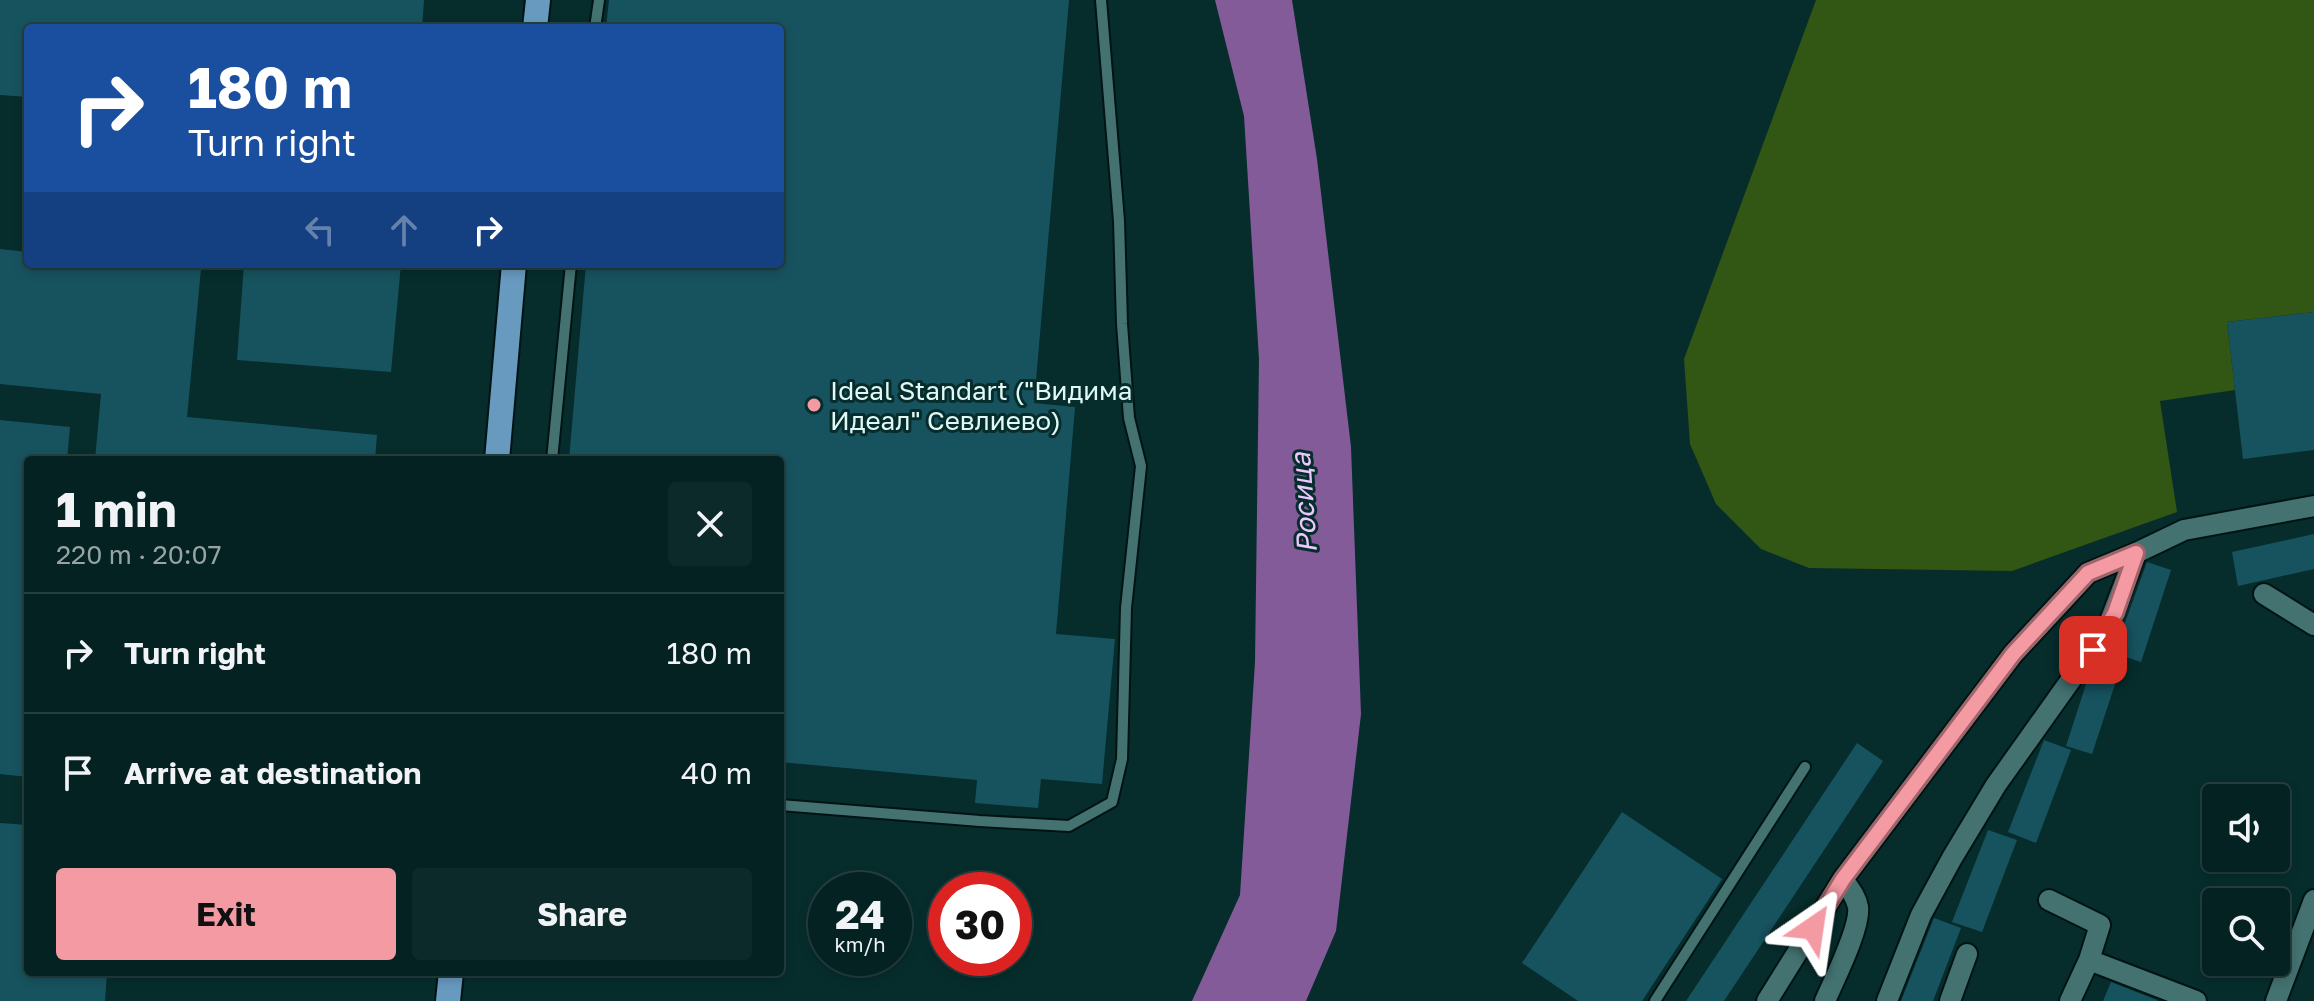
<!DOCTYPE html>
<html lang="en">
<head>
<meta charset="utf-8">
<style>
	:root { --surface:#042221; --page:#0d2a2a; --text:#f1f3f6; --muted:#97a4a5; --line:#253f3f; --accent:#f49aa3 }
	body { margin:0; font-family:"Golos Text",sans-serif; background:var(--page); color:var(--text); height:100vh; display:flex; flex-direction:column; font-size:30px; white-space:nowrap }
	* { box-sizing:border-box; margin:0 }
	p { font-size:26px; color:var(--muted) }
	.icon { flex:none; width:44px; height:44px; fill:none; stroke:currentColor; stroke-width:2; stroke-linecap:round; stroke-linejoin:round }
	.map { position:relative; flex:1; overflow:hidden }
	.side { position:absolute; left:24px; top:456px; width:760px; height:520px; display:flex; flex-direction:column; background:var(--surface); border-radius:8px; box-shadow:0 4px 12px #0003,0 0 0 2px var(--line) }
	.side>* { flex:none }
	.hud { position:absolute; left:24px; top:24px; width:760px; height:244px; border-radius:8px; box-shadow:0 4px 12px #0003,0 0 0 2px var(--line); background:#1a4fa0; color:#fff; overflow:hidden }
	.tools { position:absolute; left:2202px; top:784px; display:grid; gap:16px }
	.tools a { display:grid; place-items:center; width:88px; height:88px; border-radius:8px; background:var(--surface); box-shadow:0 4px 12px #0003,0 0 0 2px var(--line); font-size:40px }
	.speed { position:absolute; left:808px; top:872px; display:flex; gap:16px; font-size:40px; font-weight:700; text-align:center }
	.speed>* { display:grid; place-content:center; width:104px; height:104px; border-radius:50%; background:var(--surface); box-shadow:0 4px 12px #0003,0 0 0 2px var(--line); line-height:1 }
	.speed small { font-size:20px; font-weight:400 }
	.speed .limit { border:12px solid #d22; background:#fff; color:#111 }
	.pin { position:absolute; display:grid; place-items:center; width:68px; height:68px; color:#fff; margin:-34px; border-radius:16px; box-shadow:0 4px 12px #0006 }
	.me { position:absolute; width:88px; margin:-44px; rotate:32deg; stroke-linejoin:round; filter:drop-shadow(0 0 6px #0008) }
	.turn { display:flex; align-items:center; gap:28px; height:168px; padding:0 32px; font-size:36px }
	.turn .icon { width:104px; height:104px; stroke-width:2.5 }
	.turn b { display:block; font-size:56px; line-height:68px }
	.lanes { display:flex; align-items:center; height:76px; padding:0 32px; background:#0003; justify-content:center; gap:40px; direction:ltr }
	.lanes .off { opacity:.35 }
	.round { display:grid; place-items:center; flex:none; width:84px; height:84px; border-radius:8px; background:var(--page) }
	.summary { display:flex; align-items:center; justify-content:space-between; height:136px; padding:0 32px }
	h1 { font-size:48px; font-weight:700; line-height:60px }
	.cta { display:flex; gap:16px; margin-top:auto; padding:16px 32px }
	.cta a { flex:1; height:92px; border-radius:8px; background:var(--accent); color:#111; font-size:32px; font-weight:700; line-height:92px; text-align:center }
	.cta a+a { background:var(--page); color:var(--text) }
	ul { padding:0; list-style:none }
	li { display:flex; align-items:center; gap:24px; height:120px; padding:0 32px; border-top:2px solid var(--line) }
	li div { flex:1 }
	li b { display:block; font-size:30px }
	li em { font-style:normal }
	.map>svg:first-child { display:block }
	.green { fill:#325613 }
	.water { fill:#835b98 }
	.building { fill:#17535f }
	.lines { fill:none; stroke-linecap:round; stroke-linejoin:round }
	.lane-casing { stroke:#001413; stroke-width:14 }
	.street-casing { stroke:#001413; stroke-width:24 }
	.primary-casing { stroke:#001413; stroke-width:28 }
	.lane { stroke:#437271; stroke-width:10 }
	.street { stroke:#437271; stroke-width:20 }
	.primary { stroke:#689ac0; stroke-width:24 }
	.route-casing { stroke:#9f646a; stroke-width:20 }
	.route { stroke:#f49aa3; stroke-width:14 }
	.poi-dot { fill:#f49aa3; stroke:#062d2c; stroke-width:3 }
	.labels { text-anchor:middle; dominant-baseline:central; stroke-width:6; stroke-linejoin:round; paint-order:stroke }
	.poi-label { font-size:26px; fill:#e0f9f7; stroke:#062d2c; text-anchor:start }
	.water-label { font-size:28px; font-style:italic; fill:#ebc9fe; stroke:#062d2c }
</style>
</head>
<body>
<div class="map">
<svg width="2314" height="1001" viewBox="0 0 2314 1001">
	<rect width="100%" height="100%" fill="#062d2c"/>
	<path class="green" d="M1816 0H2314V312L2227 322 2235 390 2160 401 2177 512 2012 571 1809 568 1761 549 1716 504 1690 444 1684 359Z"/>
	<path class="water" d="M1215 0H1292L1317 159 1351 447 1361 714 1336 931 1306 1001H1192L1240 895 1255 662 1259 359 1244 116Z"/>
	<path class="building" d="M0 0H424L422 28H28V97L0 95Z
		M609 0H1069L1034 403 1075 407 1056 634 1115 639 1102 784 1041 779 1038 808 975 803 977 780 780 762V460H569L586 264H780V28H606Z
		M0 249 28 252V264H152L201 269 187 417 377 435 375 460H95L101 394 0 384Z
		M244 264H401L391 372 237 360Z
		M2314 312V450L2243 459 2227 322Z
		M0 420 70 427 67 460H28V777L0 774Z
		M2314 534V569L2238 586 2232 552Z
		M2147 562 2171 570 2141 662 2114 653Z
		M2105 654 2123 660 2092 754 2066 746 2088 678Z
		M2044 740 2071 750 2036 843 2008 832Z
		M1857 743 1883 761 1724 1001H1686Z
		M1622 812 1722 879 1642 1001H1578L1522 963Z
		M0 823 28 825V972H107L105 1001H0Z
		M1988 830 2017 840 1982 932 1952 922Z
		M1934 918 1961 928 1933 1001H1901Z
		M2111 982 2157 1000V1001H2103Z"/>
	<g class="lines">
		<defs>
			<path id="lane" d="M595 28 599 0
				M552 460 571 264
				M780 805 980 821 1069 826 1112 802 1122 759 1126 608 1141 466 1129 418 1122 324 1119 221 1101 0
				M1655 1001 1805 767"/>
			<path id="street" d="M2264 594 2314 625
				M2049 900 2100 925 2089 960 2070 1001
				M2089 960 2196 1001
				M1767 1001 1843 879 2013 654 2088 573 2136 553 2184 530 2314 506
				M1825 1001C1834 980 1861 927 1858 907 1856 896 1849 888 1843 879
				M1887 1001 1921 915 1952 858 1996 785 2107 629 2136 553
				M1950 1001 1967 954
				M2276 1001 2314 900"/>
			<path id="primary" d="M535 28 538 0
				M497 460 514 264
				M448 1001 451 972"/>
		</defs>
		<use href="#lane" class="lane-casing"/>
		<use href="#street" class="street-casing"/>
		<use href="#primary" class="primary-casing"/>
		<use href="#lane" class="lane"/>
		<use href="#street" class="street"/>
		<use href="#primary" class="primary"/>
	</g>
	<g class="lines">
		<defs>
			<path id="route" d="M1813 928 1843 879 2013 654 2088 573 2136 553 2115 613 2093 650"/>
		</defs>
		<use href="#route" class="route-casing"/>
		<use href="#route" class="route"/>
	</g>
	<circle class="poi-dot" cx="814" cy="405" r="8"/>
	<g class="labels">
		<g class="poi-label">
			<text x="830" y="390">Ideal Standart ("Видима<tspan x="830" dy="30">Идеал" Севлиево)</tspan></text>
		</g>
		<g class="water-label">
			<text transform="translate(1303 503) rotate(-94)">Росица</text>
		</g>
	</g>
</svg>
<div class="tools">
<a><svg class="icon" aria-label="sound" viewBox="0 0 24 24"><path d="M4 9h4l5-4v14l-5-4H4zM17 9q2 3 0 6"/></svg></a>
<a><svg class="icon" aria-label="search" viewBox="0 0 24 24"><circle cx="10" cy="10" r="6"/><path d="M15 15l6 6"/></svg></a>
</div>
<div class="speed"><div>24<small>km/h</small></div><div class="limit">30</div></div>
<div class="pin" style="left:2093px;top:650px;background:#d93025"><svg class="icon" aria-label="arrive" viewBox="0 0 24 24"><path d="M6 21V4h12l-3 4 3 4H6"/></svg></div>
<svg class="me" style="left:1813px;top:928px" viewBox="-20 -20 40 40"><path d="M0-17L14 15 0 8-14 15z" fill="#f49aa3" stroke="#fff" stroke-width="4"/></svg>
<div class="hud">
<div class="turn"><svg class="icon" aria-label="right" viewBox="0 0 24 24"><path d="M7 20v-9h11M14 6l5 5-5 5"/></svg><div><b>180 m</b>Turn right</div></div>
<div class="lanes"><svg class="icon off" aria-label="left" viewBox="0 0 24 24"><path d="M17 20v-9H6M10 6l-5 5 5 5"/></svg><svg class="icon off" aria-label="ahead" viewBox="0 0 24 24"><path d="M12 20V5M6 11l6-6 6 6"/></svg><svg class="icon" aria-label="right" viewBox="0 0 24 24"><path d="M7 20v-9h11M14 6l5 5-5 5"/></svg></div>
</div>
<section class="side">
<div class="summary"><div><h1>1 min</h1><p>220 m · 20:07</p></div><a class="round"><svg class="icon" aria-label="close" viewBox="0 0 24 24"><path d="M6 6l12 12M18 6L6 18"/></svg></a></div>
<ul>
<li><svg class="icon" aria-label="right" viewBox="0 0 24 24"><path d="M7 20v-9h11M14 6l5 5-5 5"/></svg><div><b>Turn right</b></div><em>180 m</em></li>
<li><svg class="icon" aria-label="arrive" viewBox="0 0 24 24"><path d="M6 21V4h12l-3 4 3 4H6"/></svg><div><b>Arrive at destination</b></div><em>40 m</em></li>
</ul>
<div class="cta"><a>Exit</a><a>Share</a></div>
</section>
</div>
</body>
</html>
